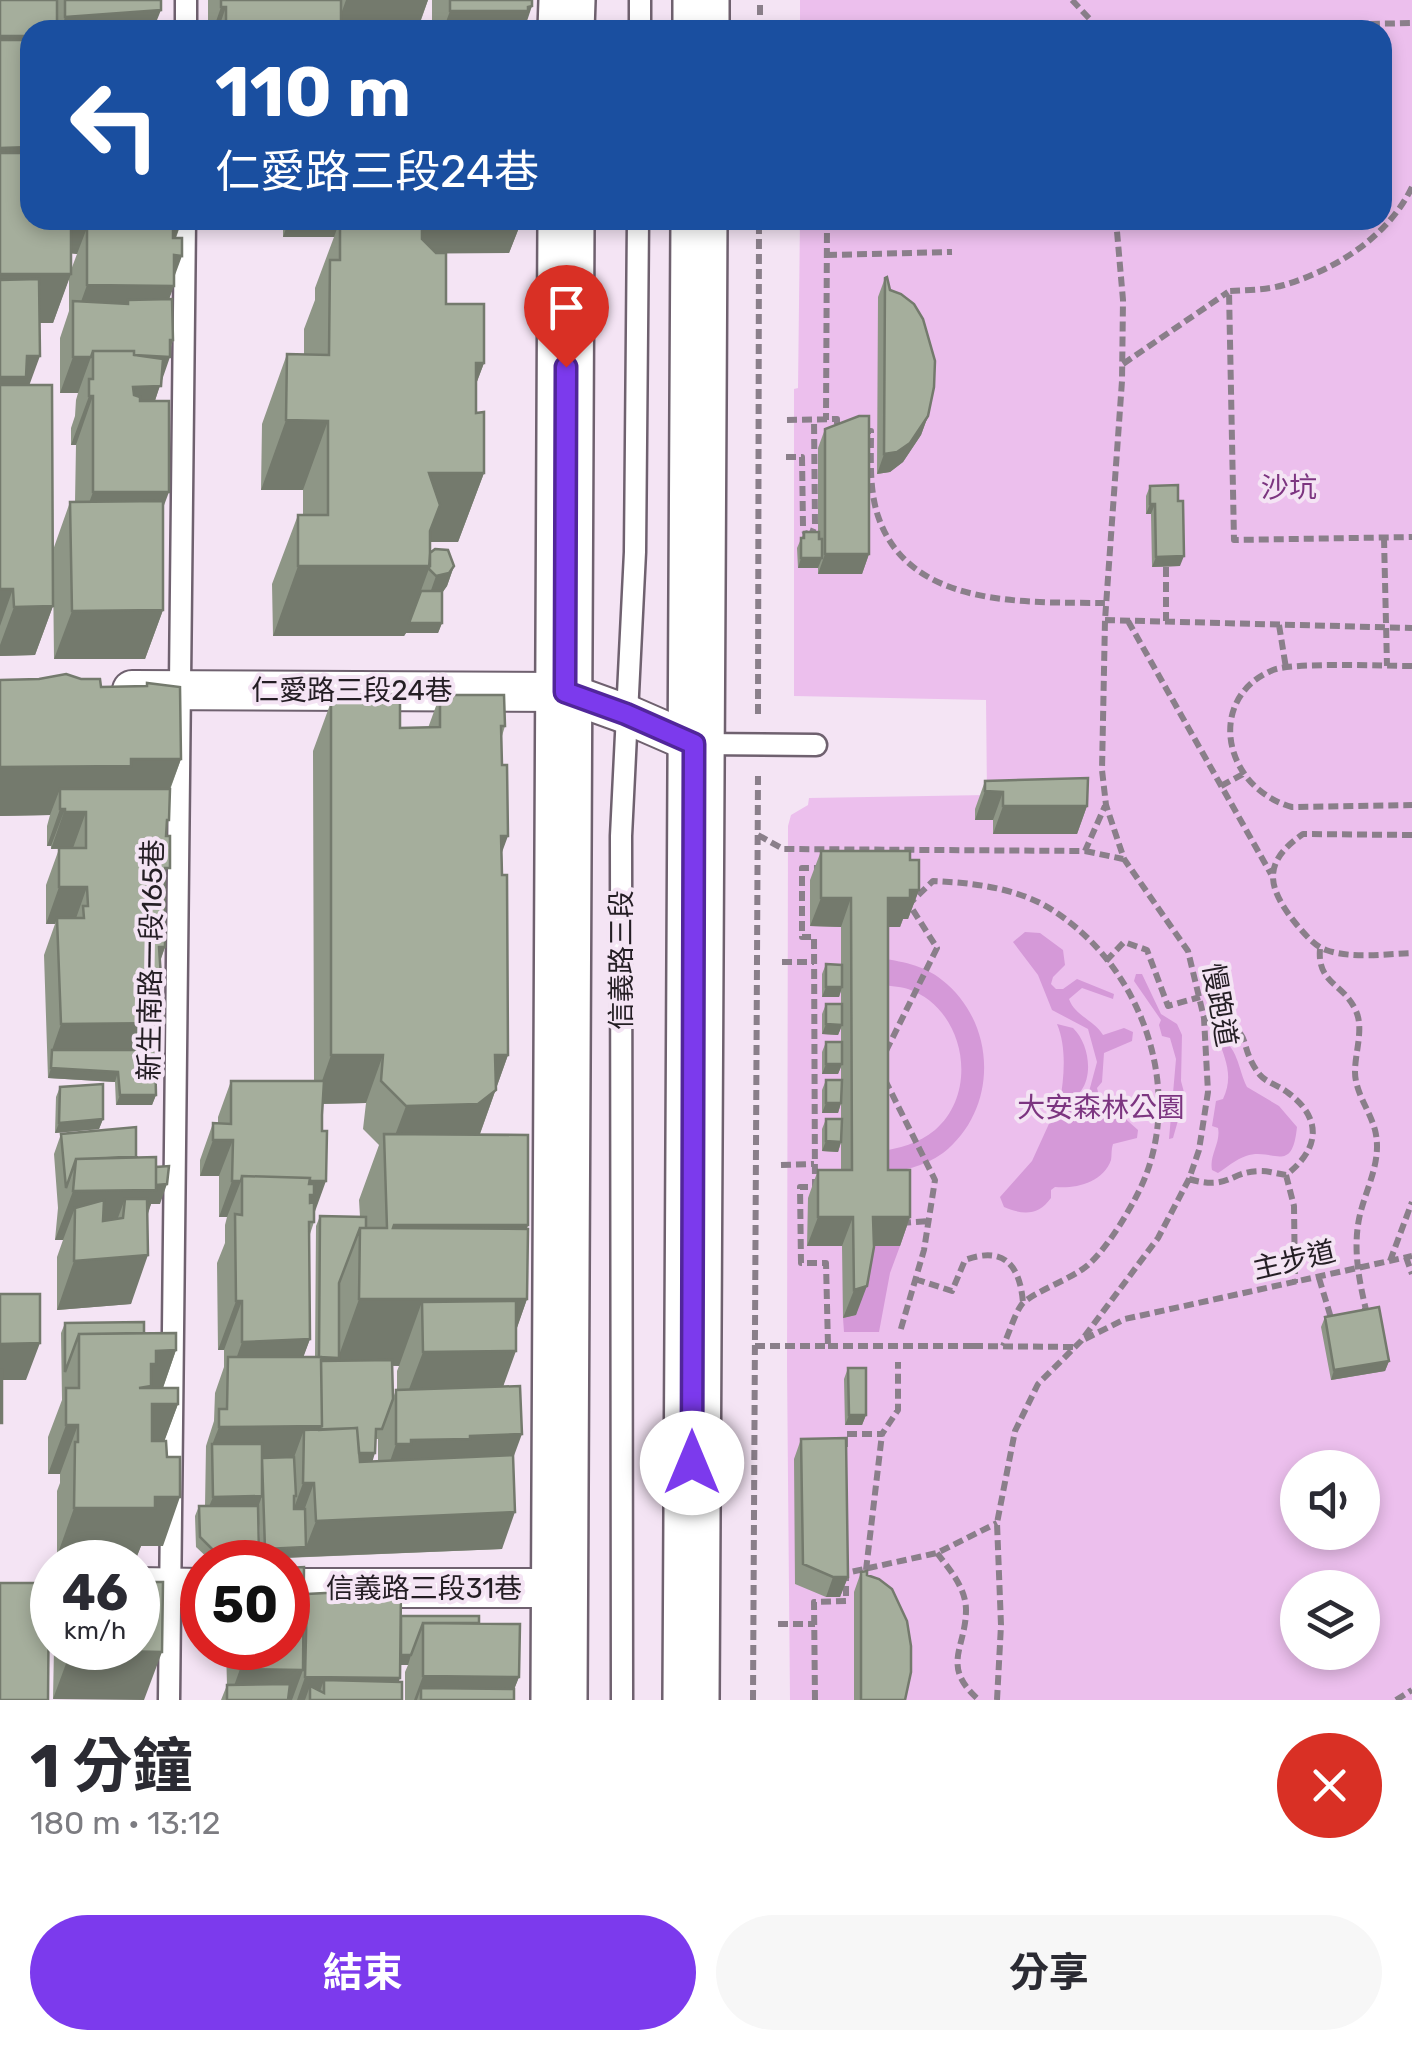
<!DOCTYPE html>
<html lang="zh-TW">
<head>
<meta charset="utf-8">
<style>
	:root { --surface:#fff; --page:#f7f7f7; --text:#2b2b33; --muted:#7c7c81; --accent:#7c3aed }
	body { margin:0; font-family:Rubik,"Noto Sans TC",sans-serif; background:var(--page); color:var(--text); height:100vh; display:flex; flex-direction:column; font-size:38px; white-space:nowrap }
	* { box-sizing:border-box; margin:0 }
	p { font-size:32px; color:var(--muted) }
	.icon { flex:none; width:55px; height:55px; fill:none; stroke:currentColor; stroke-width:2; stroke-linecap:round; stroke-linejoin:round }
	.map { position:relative; height:1700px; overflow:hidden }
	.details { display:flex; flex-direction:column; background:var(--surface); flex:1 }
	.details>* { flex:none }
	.banner { position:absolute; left:20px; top:20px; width:1372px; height:210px; border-radius:30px; box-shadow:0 5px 15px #0003; background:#1a4fa0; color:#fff; overflow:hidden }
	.controls { position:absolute; left:1280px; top:1450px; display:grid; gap:20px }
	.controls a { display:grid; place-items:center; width:100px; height:100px; border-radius:50%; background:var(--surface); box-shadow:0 5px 15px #0003; font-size:50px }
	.speed { position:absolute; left:30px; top:1540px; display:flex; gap:20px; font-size:50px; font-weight:700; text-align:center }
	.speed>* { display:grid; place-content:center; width:130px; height:130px; border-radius:50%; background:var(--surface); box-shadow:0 5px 15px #0003; line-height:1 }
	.speed small { font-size:25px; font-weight:400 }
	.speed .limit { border:15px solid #d22; background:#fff; color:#111 }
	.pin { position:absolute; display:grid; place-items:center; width:85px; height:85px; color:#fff; margin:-102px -42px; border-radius:50% 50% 50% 0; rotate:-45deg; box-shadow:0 0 10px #0007 }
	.pin .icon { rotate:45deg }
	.me { position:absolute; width:110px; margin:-55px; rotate:0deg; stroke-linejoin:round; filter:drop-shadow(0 0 8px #0008) }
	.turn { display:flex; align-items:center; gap:35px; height:210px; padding:0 30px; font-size:45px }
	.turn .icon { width:130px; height:130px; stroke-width:2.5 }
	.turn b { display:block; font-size:70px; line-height:85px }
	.round { display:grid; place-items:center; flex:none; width:105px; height:105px; border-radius:52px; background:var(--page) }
	.summary { display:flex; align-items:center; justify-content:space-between; height:170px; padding:0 30px }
	h1 { font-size:60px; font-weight:700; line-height:75px }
	.primary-button { display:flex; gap:20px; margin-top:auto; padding:20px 30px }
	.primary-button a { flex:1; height:115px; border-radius:60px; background:var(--accent); color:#fff; font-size:40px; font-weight:700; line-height:115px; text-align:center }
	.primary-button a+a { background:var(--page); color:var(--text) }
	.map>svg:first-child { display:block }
	.green { fill:#ecbfed; fill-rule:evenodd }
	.water { fill:#d599d8 }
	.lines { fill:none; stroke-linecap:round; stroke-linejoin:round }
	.lane-casing { stroke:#6f616f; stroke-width:25 }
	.street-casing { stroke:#6f616f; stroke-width:42 }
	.secondary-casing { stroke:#6f616f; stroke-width:60 }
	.path { stroke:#8a7f8a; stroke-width:6; stroke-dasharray:10 5; stroke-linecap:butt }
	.lane { stroke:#fff; stroke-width:20 }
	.street { stroke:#fff; stroke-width:38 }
	.secondary { stroke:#fff; stroke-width:55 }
	.path-bridge { stroke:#8a7f8a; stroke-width:6; stroke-dasharray:10 5; stroke-linecap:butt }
	.wall { fill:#8e9686; fill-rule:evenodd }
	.shaded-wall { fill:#747a6d }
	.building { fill:#a5ae9c; stroke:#747a6d; stroke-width:2.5 }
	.route-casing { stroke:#51269a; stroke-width:25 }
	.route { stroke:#7c3aed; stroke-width:18 }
	.labels { text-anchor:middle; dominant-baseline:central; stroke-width:8; stroke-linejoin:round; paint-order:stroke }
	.park-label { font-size:28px; fill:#7c3580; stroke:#f4e4f4 }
	.street-label { font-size:28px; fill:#241e24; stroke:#f4e4f4 }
</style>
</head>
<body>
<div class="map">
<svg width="1412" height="1700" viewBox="0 0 1412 1700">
	<rect width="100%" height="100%" fill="#f4e4f4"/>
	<path class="green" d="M800 0H1412V1700H790L787 1367 788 826 791 815 808 805 809 798 987 795 986 700 794 696V389L798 388 800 220H1382V30H800ZM1298 1468H1362V1532H1298ZM1298 1588H1362V1652H1298Z"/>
	<path class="water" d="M1025 932 1040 933 1063 950 1065 965 1053 977 1051 984 1056 989H1063L1077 979 1114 994 1113 999 1082 988 1069 999C1075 1016 1094 1020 1103 1035L1124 1028 1133 1032 1132 1041 1104 1053 1102 1082 1097 1088 1099 1096 1119 1107 1120 1114 1138 1130 1137 1138 1113 1144C1111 1150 1112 1155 1111 1160 1103 1183 1075 1189 1055 1187L1051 1190V1198C1038 1216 1023 1215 1004 1207L1000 1197 1032 1161 1053 1115 1087 1099 1097 1062 1088 1029 1052 1010 1038 975 1013 942Z
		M878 958C900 961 924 965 942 980 997 1023 999 1109 943 1153 924 1167 901 1171 878 1174V1152C900 1148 918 1144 935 1130 980 1092 965 1008 908 989 899 986 887 986 877 984Z
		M1136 974H1142L1161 1014 1177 1024 1182 1035 1181 1081 1185 1096 1173 1138 1169 1139 1176 1059 1170 1038 1162 1036 1159 1025 1161 1020 1134 981Z
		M1057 1024 1073 1028C1094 1048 1096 1099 1060 1102 1064 1077 1067 1048 1057 1024Z
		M1218 1038C1238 1045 1238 1069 1247 1087L1279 1106 1297 1127C1292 1176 1273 1147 1246 1156 1236 1159 1226 1168 1218 1173L1212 1170C1209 1155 1221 1143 1218 1128L1212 1126 1216 1101 1223 1099C1234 1076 1225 1059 1218 1038Z
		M863 1246H900L890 1273 879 1332H844L843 1318 856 1315Z"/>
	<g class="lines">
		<defs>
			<path id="lane" d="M186 30V0
				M640 30V0
				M697 744 816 745
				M169 1700 185 220
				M622 1700 621 836 635 552 638 220"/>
			<path id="street" d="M132 690 565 692 626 714 695 744
				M138 1587 202 1588
				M288 1588H561"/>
			<path id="secondary" d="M566 30 567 0
				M701 30V0
				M559 1700 566 220
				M691 1700 699 220"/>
		</defs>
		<use href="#lane" class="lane-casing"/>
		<use href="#street" class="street-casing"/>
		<use href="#secondary" class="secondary-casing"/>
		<path class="path" d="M1072 0 1100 30
			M760 30V0
			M1100 30 1412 23
			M1412 187C1388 237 1335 270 1284 285 1267 290 1247 290 1229 291L1234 540 1412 537
			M759 227 827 226 826 420
			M827 255 952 252
			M1123 364 1228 292
			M787 420 837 419V428
			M863 431H871C871 459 869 489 878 516 909 609 1026 602 1106 603
			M786 457H802L803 526 806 536
			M810 538 815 525 814 420
			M1384 538 1387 666
			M1166 567V621
			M1105 620 1412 628
			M1128 621 1271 874
			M1279 625 1286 668
			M1412 666C1385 666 1293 662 1273 670 1205 698 1223 788 1292 807L1412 805
			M758 714 759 220
			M1221 786 1243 774
			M758 835 783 849 1085 851 1105 806
			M1412 835 1303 834C1261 863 1267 888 1297 925 1305 934 1314 946 1326 950 1352 959 1384 954 1412 953
			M1085 851 1123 859
			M1320 949C1317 984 1344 983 1356 1011 1364 1029 1355 1052 1355 1072 1355 1092 1370 1111 1375 1130 1383 1162 1365 1189 1359 1219 1353 1250 1359 1280 1366 1310L1362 1311
			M1106 961 1124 942 1147 950 1168 1006 1200 997
			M782 962H814
			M886 1051 937 948 909 904 933 881C975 883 1021 888 1057 913 1146 973 1188 1100 1136 1197 1125 1218 1106 1249 1088 1265 1072 1279 1033 1292 1022 1304 1014 1315 1009 1334 1003 1346
			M885 1080 935 1180 924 1250 900 1332
			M781 1165 814 1164
			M1286 1175 1294 1206 1295 1283
			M1189 1179C1230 1191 1229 1171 1261 1171 1269 1171 1278 1174 1286 1175 1320 1149 1323 1118 1287 1092 1278 1085 1267 1083 1260 1075 1234 1042 1259 1028 1204 1018
			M901 1223 929 1221
			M1406 1257 1412 1274
			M1390 1261 1412 1202
			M1319 1278 1331 1318
			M915 1279 952 1291 965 1260C1003 1246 1020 1264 1023 1303
			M1085 1339 1125 1319 1412 1256
			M755 1346H828L826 1263H801L800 1187H815L814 937H802V868H823
			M973 1346 1073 1347
			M845 1447V1434H882L898 1410V1362
			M937 1553C950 1570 966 1588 966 1610 966 1648 940 1666 979 1700
			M866 1570 882 1434
			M778 1624H815
			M753 1700 758 776
			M815 1700 814 1602 846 1601V1573L937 1553 997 1523
			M997 1700 1001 1625 997 1523 1015 1431 1038 1384 1081 1341 1158 1238 1189 1179 1199 1150 1208 1092 1204 1018 1188 951 1124 859 1106 805 1102 770 1105 620 1122 381 1123 300 1116 220
			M1396 1700 1412 1690"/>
		<use href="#lane" class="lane"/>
		<use href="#street" class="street"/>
		<use href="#secondary" class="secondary"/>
		<path class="path-bridge" d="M828 1346H973"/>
	</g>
	<path class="wall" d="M0 0H161L153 30H30V220H182L176 238 174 278 169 299 173 340 155 401 163 509V610L145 659H54L53 568V606L35 655 0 656ZM71 253 77 254 71 270ZM69 278V311L60 338V393H78L76 400 75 416 71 428V445H76L75 502H70L53 550 29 385 39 323H53Z
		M208 0H428L419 26H432V0H532L524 30H381L340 27 339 30H208Z
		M283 220H522L509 253H446V304L484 363 476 384V413L484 473 458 542H430V553L454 566 447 586 442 593V623L438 633H406L404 636H273L272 584 298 515H303V490H261L262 424 287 354H304V329L315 300V288L334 237H283Z
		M885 278 928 416 921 435 903 462 890 472 877 474 878 297Z
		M825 429 869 554 862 574H818V568H798L797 548 804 532H818V448Z
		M1150 486 1180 566 1152 567 1151 514H1146V496Z
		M0 680 101 687 146 686 147 683 181 759 170 790 166 828 165 947 160 962 155 1050 156 1095 152 1105H116L115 1082 48 1078 44 955 55 924H46V885L59 849H51V846H47V826L50 815 0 816Z
		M335 695 400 728H428L440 695 505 726 502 736V853L508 1055 480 1134 528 1225 527 1229V1299L516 1330 503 1387 513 1458 502 1549 261 1559 258 1505 256 1562H212L196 1547 195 1516 199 1506H205L206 1446 214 1421 215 1393 224 1367V1350H218L217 1263 225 1243V1225L227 1217H219V1176H200V1160L213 1123H218V1117L231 1081H314L313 751 331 702H332ZM366 1103 363 1129 379 1145 359 1200 360 1217 320 1216 316 1226 315 1357H303L310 1339 309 1237 314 1222 323 1104ZM392 1365 399 1366 397 1371V1390H396L393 1398ZM376 1439H378V1461H372Z
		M985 781 1087 806 1077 834H993V820H975V809Z
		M821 851 910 860 919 890 908 919H903L900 927H888V1170L910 1217 900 1246H874L856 1315 843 1318 842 1246H807L808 1198 818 1170H841V1142L838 1152 822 1151V1129L826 1119H841V1103L838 1113H822V1090L826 1080H841V1067L838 1074H822V1052L826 1042H841V1028L838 1035 822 1034V1014L826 1004H841V991L839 997H822V974L826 964 841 965V927L810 926V880Z
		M60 1087 103 1119 99 1129 55 1133 56 1097Z
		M61 1134 136 1157 160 1204H151L148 1214 131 1304 57 1310V1257L63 1240H55L58 1208 54 1154Z
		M1325 1317 1389 1361 1385 1371 1331 1380 1321 1327Z
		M65 1323 144 1333 176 1350 163 1388 178 1404 164 1441 163 1546H141L137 1556H57V1491L60 1483V1474H48V1437L62 1400 61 1333Z
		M848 1368 866 1415 862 1425H845L844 1379Z
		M801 1439 848 1577 840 1597H826L795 1584 794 1459Z
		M861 1572 867 1575 905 1700H854V1592Z
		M307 1594 401 1616 479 1623 519 1677 514 1689V1700H405V1672L408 1665H400L399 1682 402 1700H221L227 1685 226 1648H288Z
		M54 1648H138L53 1699Z"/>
	<path class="shaded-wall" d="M346 0H428L417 30 383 26 381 30 340 27 339 30H266L267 27 282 24 337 25Z
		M532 6 524 30H443L450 11Z
		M221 7H226L218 30H213Z
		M161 10 153 30H61L65 17Z
		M0 36H30V84H0Z
		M30 147V194L0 196V148Z
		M68 220H90L77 254 56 252Z
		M173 220H182L164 269Z
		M289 220H340L334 237H283Z
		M382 220H522L509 253 370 254Z
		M174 255 182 256 171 286H174L156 335 128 300 116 334 73 324 87 285Z
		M0 274H71L53 323H0Z
		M170 340H173L167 357H170L143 435 89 393Z
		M27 356H40L22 405 0 426V378Z
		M73 357H91L78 393H60Z
		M476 363H484L458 432Z
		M89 396H93L76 445H71Z
		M928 416 921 435 903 462 890 472 877 474 884 454Z
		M286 420 328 421 303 490H261Z
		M429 473H484L458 542H426L430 566 409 623H442L438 633H406L404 636H273L298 566Z
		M93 492H169L151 540 75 541Z
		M1150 504H1155L1151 514H1146Z
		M825 554H869L862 574H818Z
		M1184 556 1180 566 1152 567 1156 557Z
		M801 558H822L818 568H798Z
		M454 566 447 586 442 593 429 596 436 576Z
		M0 589H13L0 626Z
		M53 606 35 655 0 656V645L14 607Z
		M163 610 145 659H54L72 611Z
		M131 759H181L163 807 113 815H85L73 848 51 849 65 809 51 846H47L60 809V789L50 815 0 816V767Z
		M985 791 1003 792 993 820H975Z
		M1003 806H1087L1077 834H993Z
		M501 836H508L490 885Z
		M59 887H87L74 924 57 918 55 924H46Z
		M910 890H919L908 919H903L900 927H878L888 898Z
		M821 898H851L841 927 810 926Z
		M159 947H165L152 983Z
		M826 987H842L839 997H822Z
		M164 1023 151 1060 52 1050 61 1024Z
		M826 1024 842 1025 838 1035 822 1034Z
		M331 1055H383L366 1103 314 1104Z
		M495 1055H508L478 1139 388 1154 406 1106Z
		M826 1064H842L838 1074H822Z
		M51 1068 118 1072 115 1082 48 1078Z
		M120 1095H156L152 1105H116Z
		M826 1103H841L838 1113H822Z
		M103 1119 99 1129 55 1133 59 1123Z
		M213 1140H233L219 1176H200Z
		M826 1141 841 1142 838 1152 822 1151Z
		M232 1181H241L227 1217H219Z
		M242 1181H326L313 1217Z
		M167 1184 160 1204H151L139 1238 123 1218 125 1199 110 1239 75 1208 63 1240H55L73 1191Z
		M818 1217H853L842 1246H807Z
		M873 1217H910L900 1246H863Z
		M394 1225H528L504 1291H370Z
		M148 1255 131 1304 57 1310 74 1261Z
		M867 1286 856 1315 843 1318 854 1290Z
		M359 1299H527L509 1351H516L491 1420 397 1421 423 1352 422 1302 399 1366 336 1365 315 1368 319 1358H338Z
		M236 1301H242L224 1350H218Z
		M310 1339 292 1388 228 1382 242 1342Z
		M40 1343 26 1380H0V1344Z
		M176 1350 159 1399 121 1437 156 1351Z
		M1389 1361 1385 1371 1331 1380 1334 1370Z
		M152 1404H178L160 1453H135Z
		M849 1415H866L862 1425H845Z
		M66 1425H78L60 1474H48Z
		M322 1426 308 1462 304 1430 292 1463 260 1458 212 1445 219 1427Z
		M522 1434 504 1483 379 1493 396 1444 411 1440Z
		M315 1453H375L372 1463H311Z
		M303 1483H314L301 1519H290Z
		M262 1496 255 1516H205L213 1497Z
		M155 1497H180L163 1546H141L137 1556H57L74 1508Z
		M515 1512 502 1549 302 1557 316 1521Z
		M306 1547 302 1557 261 1559 265 1549Z
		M259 1554 256 1562H216L218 1555Z
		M833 1577H848L840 1597H826Z
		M71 1650 162 1652 144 1700 53 1699Z
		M401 1655H411L408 1665H397Z
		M240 1669 303 1670 292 1700H229Z
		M423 1676 519 1677 510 1700 421 1688 417 1700H414Z
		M305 1677 400 1678 392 1700 324 1693V1680L317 1700 310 1686 305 1700H297Z"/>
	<path class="building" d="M0 0H57V30H30V36H0Z
		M65 0H161V10L65 17Z
		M221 0H341V25L282 24V27H267V30H243V27H237L236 30H226V7H221Z
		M450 0H532V6L528 7V11H450Z
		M383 26H522V30H383Z
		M0 40H30V147L0 148Z
		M0 153H30V220H71V274H0Z
		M95 220H182H173V238H182V256L174 255V286L87 285V226H95Z
		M340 220H422V239L436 253H446V304H484V363H476V413L484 412V473H429L440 505 430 531V566H298V515H328V421L286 420 287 354 329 355 330 260H340Z
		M887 277 890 290 901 294 914 304 923 319 935 361 934 387 928 416 910 443 897 452 884 454 885 278Z
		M39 279 40 356H27L26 377H0V280Z
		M172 299 173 340H170V357L134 355V351H93L91 357H73V301L128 304V300Z
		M93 351H134V355L163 359 161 386 133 387 134 395 140 397V401H169V492H93V396H89V379H93Z
		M0 385H52L53 606 14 607 13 589H0Z
		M859 416H869V554H825V429Z
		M1178 485V501H1183L1184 556 1156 557 1155 504H1150V486Z
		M163 501V610L72 611 70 502Z
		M804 532H819V539H822V558H801V538H804Z
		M435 549 448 550 454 566 449 573 436 576 429 569 430 553Z
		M421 591H442V623H409Z
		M66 674 81 679H100L101 687 147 686V683L180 687 181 759H131V766L0 767V680L39 679Z
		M400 694V728L440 727V695H504L505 726H501L502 765H507L508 836H501L502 875H507L508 1055H495L496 1090 478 1104 406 1106 381 1081 383 1055H331V702H335V695Z
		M1088 778 1087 806H1003V792L985 791V781Z
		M60 789H170L169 820H167L166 836H170V868H165V947H159L164 1023 61 1024 57 918H84L83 906H88L87 887H59V848H86V812H65V809H60Z
		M821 851H910V860H919V890H910V898H888V1170H910V1217H873L874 1247 867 1286 854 1290 853 1217H818V1170H852L851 898H821Z
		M826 964 842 965V987H826Z
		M826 1004H842V1025L826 1024Z
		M826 1042H842V1064H826Z
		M52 1050H155L156 1095H120L118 1072 51 1068Z
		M826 1080H842L841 1103H826Z
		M231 1081H324L322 1115V1131H327L326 1181H310V1178L242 1176 241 1181H232L233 1140H213V1123L231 1124Z
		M103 1084V1119L59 1123 60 1087Z
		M826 1119H842L841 1142 826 1141Z
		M136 1127V1157L76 1159 66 1188 61 1134Z
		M384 1134 528 1135V1225H394L393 1228 528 1229 527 1299H359L360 1228H387Z
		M156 1157V1190L73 1191 76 1159Z
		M169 1166 167 1184 156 1185V1167Z
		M242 1176 310 1178 309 1184H314V1195H310V1203L314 1202V1222H309L310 1339 242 1342V1301H236L235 1214 242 1215Z
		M125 1199H147L148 1255 74 1261 75 1208 104 1200 103 1221 123 1218Z
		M320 1216 366 1217V1228H360L339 1283V1358L319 1357Z
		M0 1294H40V1343L0 1344Z
		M516 1301V1351L423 1352 422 1302Z
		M1379 1307 1389 1361 1334 1370 1325 1317Z
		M144 1322V1333L79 1334 65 1372V1323Z
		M176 1333V1350L156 1351V1364H151V1386L139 1388H178V1404H152V1441H166L167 1457H180V1497H155V1508H74L75 1442H78V1425H66V1388H79V1334Z
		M228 1357H321L322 1426 219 1427V1409H227Z
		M392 1360 393 1399 382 1429H376L375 1453H359L357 1428 320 1430 322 1426 321 1361Z
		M848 1368H866V1415H849Z
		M0 1370H2V1423H0Z
		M520 1386 522 1434 470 1436V1439L411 1440V1444H396V1390Z
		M357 1428 360 1462 513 1455 515 1512 316 1521 314 1483H303L304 1430Z
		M846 1438 848 1577H833L803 1564 801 1439Z
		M212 1444H262V1496L213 1497Z
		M294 1457 296 1496H294V1509H305L306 1547 265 1549 262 1458Z
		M199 1506H258L259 1554 218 1555 200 1537Z
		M304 1567 303 1670 240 1669V1648H288V1568Z
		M867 1571V1575L879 1579 892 1589 907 1621 911 1646V1672L905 1700H861V1572Z
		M138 1582H163L162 1652 71 1650V1648H138Z
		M0 1583H49L48 1700H0Z
		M401 1589 400 1678 305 1677 307 1594Z
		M401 1616H479V1623H423L411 1655H401Z
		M423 1623 520 1624 519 1677 423 1676Z
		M324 1680 402 1682V1700H310V1686L324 1693Z
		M290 1684 288 1700H227V1685Z
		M421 1688 514 1689V1700H421Z"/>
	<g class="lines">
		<defs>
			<path id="route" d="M566 367 565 692 626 714 694 744 692 1463"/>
		</defs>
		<use href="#route" class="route-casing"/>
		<use href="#route" class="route"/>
	</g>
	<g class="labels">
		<g class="park-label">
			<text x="1289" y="487">沙坑</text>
			<text x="1101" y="1107">大安森林公園</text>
		</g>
		<g class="street-label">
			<text x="352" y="690">仁愛路三段24巷</text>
			<text transform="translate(151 960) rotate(-89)">新生南路一段165巷</text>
			<text transform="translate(621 960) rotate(-90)">信義路三段</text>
			<text transform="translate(1220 1005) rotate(80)">慢跑道</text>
			<text transform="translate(1294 1260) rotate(-13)">主步道</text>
			<text x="424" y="1588">信義路三段31巷</text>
		</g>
	</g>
</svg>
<div class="controls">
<a><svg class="icon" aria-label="sound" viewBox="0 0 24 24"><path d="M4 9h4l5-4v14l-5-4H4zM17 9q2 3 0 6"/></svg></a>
<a><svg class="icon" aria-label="layers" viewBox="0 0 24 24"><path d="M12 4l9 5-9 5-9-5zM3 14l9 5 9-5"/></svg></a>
</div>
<div class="speed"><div>46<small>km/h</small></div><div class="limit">50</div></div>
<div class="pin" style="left:566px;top:367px;background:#d93025"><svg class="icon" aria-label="arrive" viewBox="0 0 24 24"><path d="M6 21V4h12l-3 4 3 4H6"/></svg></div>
<svg class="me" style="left:692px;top:1463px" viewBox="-20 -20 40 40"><circle r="19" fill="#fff"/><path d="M0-13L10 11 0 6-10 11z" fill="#7c3aed"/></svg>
<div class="banner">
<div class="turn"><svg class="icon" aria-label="left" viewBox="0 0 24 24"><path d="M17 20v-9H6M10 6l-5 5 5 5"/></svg><div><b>110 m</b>仁愛路三段24巷</div></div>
</div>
</div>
<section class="details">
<div class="summary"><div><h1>1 分鐘</h1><p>180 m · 13:12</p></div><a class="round" style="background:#d93025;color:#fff"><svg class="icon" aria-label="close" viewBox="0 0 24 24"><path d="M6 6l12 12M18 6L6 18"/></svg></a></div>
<div class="primary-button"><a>結束</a><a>分享</a></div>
</section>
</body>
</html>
